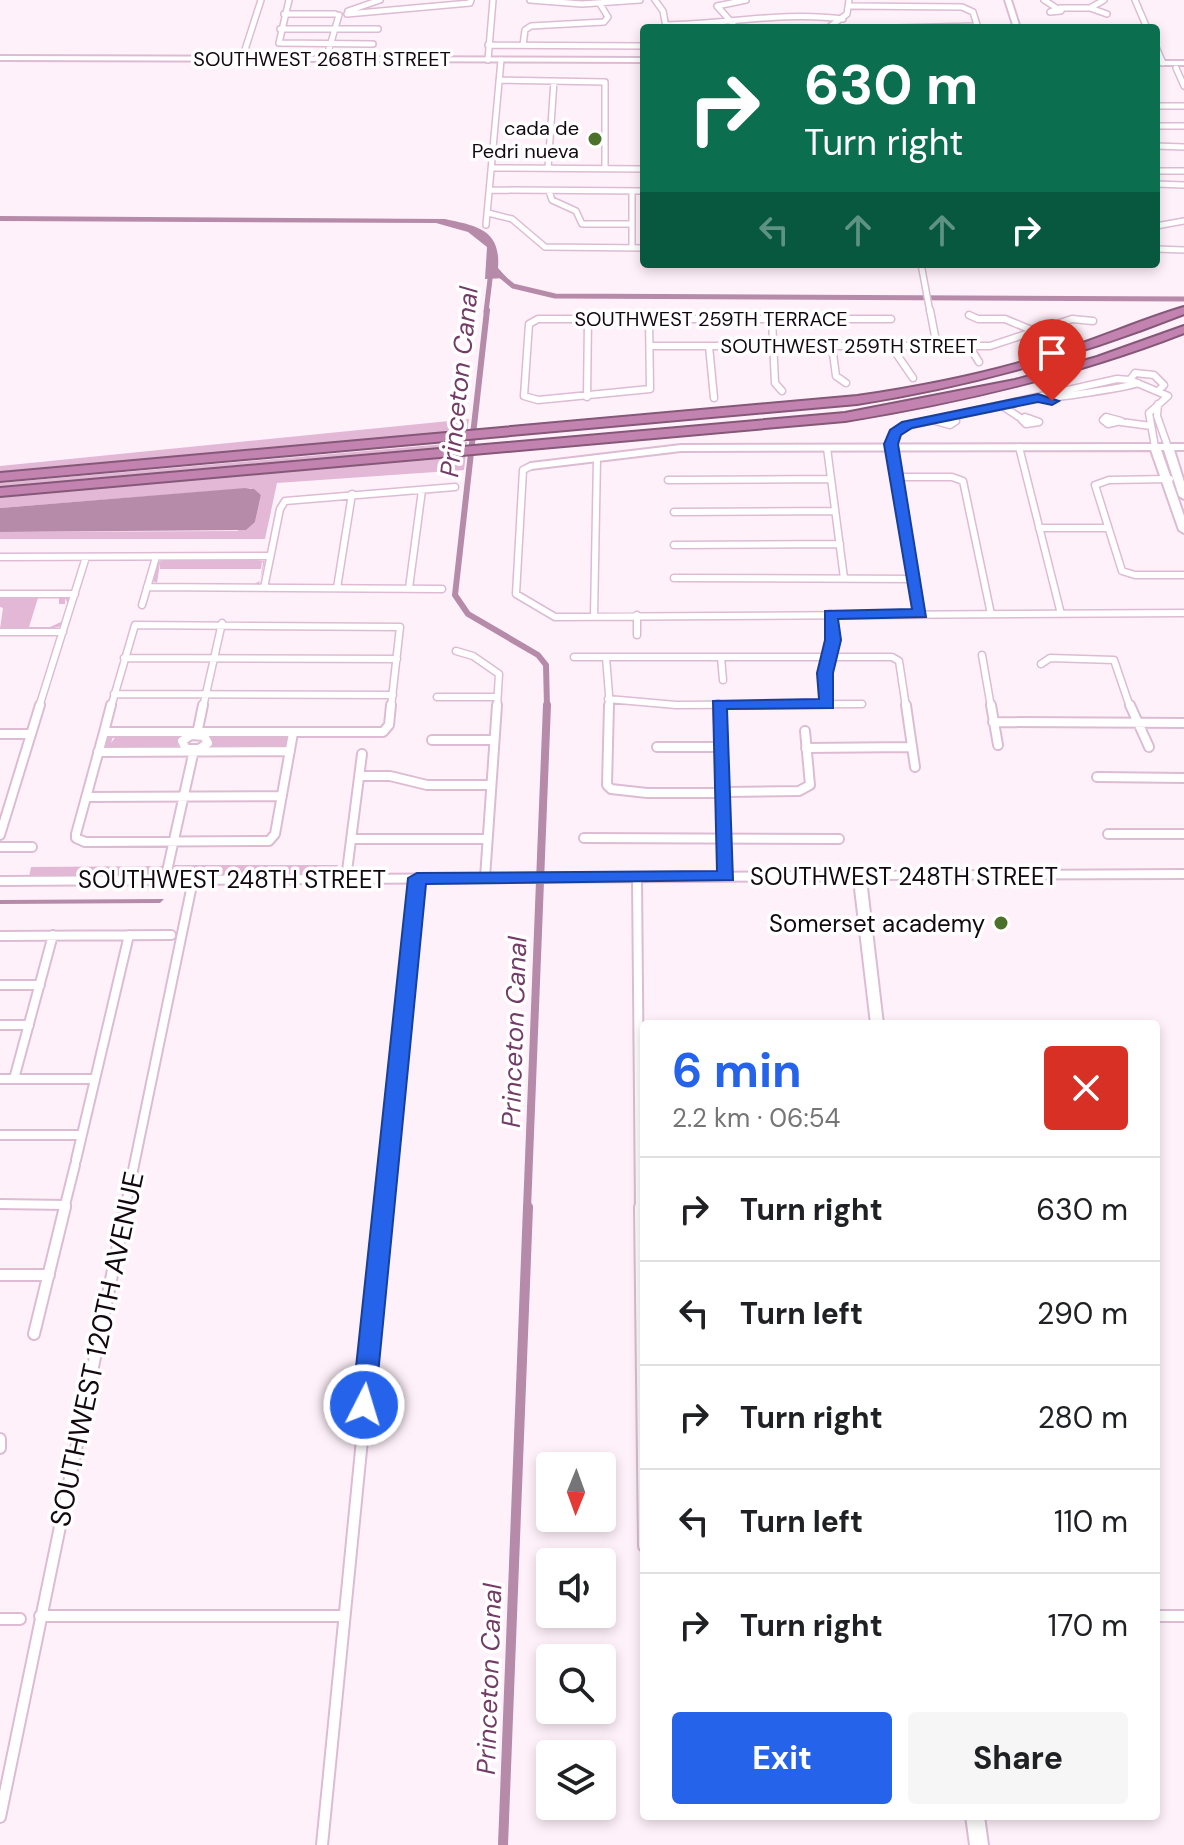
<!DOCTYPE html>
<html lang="en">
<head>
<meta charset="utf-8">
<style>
	:root { --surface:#fff; --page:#f6f6f6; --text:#202124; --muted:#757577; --line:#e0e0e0; --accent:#2563eb }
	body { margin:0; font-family:"DM Sans",sans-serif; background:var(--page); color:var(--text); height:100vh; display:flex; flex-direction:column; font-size:30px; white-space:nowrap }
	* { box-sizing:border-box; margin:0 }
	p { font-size:26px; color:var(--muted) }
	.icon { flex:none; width:44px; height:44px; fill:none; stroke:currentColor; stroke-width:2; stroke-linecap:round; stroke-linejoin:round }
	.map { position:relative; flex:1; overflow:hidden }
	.details { position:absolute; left:640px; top:1020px; width:520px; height:800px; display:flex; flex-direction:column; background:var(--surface); border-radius:8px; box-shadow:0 4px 12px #0003 }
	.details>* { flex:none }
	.banner { position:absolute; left:640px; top:24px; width:520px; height:244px; border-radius:8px; box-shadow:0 4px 12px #0003; background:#0b6e4f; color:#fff; overflow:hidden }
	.needle { width:52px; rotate:181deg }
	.buttons { position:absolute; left:536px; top:1452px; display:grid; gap:16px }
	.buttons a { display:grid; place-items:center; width:80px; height:80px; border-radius:8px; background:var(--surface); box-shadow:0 4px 12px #0003; font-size:40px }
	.pin { position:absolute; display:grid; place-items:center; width:68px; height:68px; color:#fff; margin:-82px -34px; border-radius:50% 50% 50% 0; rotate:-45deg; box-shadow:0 0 8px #0007 }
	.pin .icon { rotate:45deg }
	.me { position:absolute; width:88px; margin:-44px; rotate:5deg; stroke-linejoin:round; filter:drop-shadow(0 0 6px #0008) }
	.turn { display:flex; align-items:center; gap:28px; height:168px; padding:0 32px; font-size:36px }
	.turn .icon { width:104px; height:104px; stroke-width:2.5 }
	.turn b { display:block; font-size:56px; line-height:68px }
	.lanes { display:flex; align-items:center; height:76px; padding:0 32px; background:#0003; justify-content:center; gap:40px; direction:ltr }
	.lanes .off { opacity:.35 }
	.round { display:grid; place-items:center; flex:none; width:84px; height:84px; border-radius:8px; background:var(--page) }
	.summary { display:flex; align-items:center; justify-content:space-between; height:136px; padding:0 32px }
	h1 { font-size:48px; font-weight:700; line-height:60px; color:var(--accent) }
	.action { display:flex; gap:16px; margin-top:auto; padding:16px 32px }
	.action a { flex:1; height:92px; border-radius:8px; background:var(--accent); color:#fff; font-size:32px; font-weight:700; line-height:92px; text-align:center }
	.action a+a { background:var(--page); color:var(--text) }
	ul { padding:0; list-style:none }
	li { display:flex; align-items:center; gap:24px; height:104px; padding:0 32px; border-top:2px solid var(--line) }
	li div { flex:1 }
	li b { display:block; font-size:30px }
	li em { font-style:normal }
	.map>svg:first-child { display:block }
	.green { fill:#e3b8d6 }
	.water { fill:#b68ba9 }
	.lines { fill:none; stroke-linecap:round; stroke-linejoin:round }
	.canal-far3 { stroke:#b68ba9; stroke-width:5 }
	.canal-far2 { stroke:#b68ba9; stroke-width:6 }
	.canal-far1 { stroke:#b68ba9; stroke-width:8 }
	.canal { stroke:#b68ba9; stroke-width:10 }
	.street-far3-casing { stroke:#ddbcd3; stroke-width:8 }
	.street-far2-casing { stroke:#ddbcd3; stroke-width:9 }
	.street-far1-casing { stroke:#ddbcd3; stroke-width:12 }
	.street-casing { stroke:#ddbcd3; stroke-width:14 }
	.secondary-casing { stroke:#ddbcd3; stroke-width:4 }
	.highway-casing { stroke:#855878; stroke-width:4 }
	.street-far3 { stroke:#fff; stroke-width:5 }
	.street-far2 { stroke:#fff; stroke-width:6 }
	.street-far1 { stroke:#fff; stroke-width:8 }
	.street { stroke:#fff; stroke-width:10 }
	.secondary { fill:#fff; fill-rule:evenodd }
	.highway { fill:#c283b0; fill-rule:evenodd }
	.route { fill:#2563eb; stroke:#184099; stroke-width:2 }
	.poi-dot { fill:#4c712b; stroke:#fff; stroke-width:3 }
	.labels { text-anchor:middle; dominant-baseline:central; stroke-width:7; stroke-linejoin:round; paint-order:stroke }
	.far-street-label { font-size:20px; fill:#130810; stroke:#fff }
	.far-poi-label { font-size:20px; fill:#130810; stroke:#fff; text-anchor:end }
	.street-label { font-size:24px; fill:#130810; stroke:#fff }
	.poi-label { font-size:24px; fill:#130810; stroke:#fff; text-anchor:end }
	.water-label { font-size:26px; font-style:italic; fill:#733b65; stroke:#fff }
	.near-street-label { font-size:28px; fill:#130810; stroke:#fff }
</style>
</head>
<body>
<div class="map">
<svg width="1184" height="1845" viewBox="0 0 1184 1845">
	<rect width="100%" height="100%" fill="#fff1fa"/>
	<path class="green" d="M469 419 467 434 0 474V466Z
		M467 442 466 447 0 487V483Z
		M466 454 464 470 277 483 265 539H0V532L237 531 255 522 261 495 251 488 0 508V495Z
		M239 558 265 561 259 584 252 585 260 581 263 563 262 561 261 569H160V563L157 583 153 581 158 563 163 559Z
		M60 596 68 598V604L65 598V604H59V598H38L29 627H50L63 621 61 626 50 629H0L3 608 0 607V598Z
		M220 734 288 736 289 738 285 748H211L212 738Z
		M117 735H178L180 738 176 749 103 748 107 736H113L111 743Z
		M172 865H338L335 871 339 873 186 877 175 874Z
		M164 866 153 876 29 877 31 867Z"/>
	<path class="water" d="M0 216 445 219C478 226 501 230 498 268L507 278 485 279 487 247 468 232 436 223 0 221Z
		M245 488 254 489 261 495 255 522 246 530 0 532V508Z
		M164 899 160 903 0 904V900Z"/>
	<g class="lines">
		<path class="canal-far3" d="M495 271 513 286 555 296 1184 299
			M486 312 491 271"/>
		<path class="canal-far2" d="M487 310 455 595 468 614 538 655 546 665 547 707"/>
		<path class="canal-far1" d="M527 1209 547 705"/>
		<path class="canal" d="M503 1845 528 1207"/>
		<defs>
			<path id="street-far3" d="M289 0 279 43 373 44
				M530 0 582 4 640 0
				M655 0 663 11 666 27
				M1044 0 1058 9
				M1135 0 1147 28
				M851 6 962 7 973 12 978 28
				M1060 8H1090L1104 0
				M1090 8 1107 14
				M1057 9 1061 11 1050 12Z
				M348 11 380 0
				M284 14H335
				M347 14 470 3 471 0
				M733 24 717 6 746 0
				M666 25C725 24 785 11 843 19
				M828 28 847 14 849 0
				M896 28 977 26
				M280 29H378
				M488 45 644 46
				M523 45 525 30 531 26 604 22 608 17 600 4
				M1156 47 1163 63
				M242 59 261 0
				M330 60 327 56 339 15
				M488 60 493 0
				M1176 68 1184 86
				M499 80 605 82V168
				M1156 106H1184
				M1156 126H1184
				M1156 146 1184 147
				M492 168 644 169
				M548 168 554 81
				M1156 171H1184
				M1156 184 1184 185
				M490 190 644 191
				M549 191 552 200 576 211 582 224H632
				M632 191V248
				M488 213 512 219 545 247 644 248
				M486 225 501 60
				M1156 226 1184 221
				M1156 249 1184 250
				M921 264 930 312"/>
			<path id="street-far2" d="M930 310 937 346
				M969 315 978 319H1005L1034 331
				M538 319H649L650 389 538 400 524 396 529 324Z
				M649 319H891
				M772 319 775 383 782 391
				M650 346H990L1072 319 1093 321
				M709 346 714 398
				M832 346 836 376 846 383
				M891 346 913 378
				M969 346 979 362
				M1130 380 1135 373 1154 375 1164 385 1158 391
				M587 397 588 319
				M1039 398C1047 400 1128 387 1138 383
				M1158 404 1157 416 1168 447
				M1004 407 1022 419
				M1025 417 1039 422 1026 424 1022 420Z
				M1106 417 1121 421 1108 424 1103 420Z
				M932 420 950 425 956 421 954 416
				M1121 422 1151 426
				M1019 447 1061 614
				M827 448 844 578
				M531 466 523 470 516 594 555 617 1184 613
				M897 477H952L963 481 991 614
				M1170 479 1109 480 1095 485 1122 571 1135 575H1184
				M668 480 829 479
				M674 512 834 511
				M1039 528H1107
				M674 545 840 544
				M0 557 270 556
				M674 578 915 579
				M147 587 442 589
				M264 588 280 509 285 501 455 487
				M337 588 352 494
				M409 588 422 490
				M0 594H75
				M142 605 156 557
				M921 614 891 444 892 437 902 427 1117 379 1130 380 1168 396 1149 413 1155 447
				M637 615V635
				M594 617 597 458
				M0 632H63
				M456 651 473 656 499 674 497 707
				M982 655 991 707
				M574 657H892L899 661 906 707
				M606 657 610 707
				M721 657 723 680
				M124 658 397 659
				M1041 664 1050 658 1114 660 1130 707
				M114 694 393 695
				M437 697H497
				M608 699 676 705 862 704
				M828 704 830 614
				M39 707 86 557
				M111 707 135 625 400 627 391 707
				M203 707 222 623"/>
			<path id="street-far1" d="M609 705 607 785 611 789 647 793 799 791 810 785 805 731
				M718 705 726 876
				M906 705 915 767
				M991 705 998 745
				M1130 705 1149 747
				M993 722 1184 723
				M104 732H383L389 725 391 705
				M104 732 76 834V838L85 842 269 841 275 834 293 733
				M104 732 111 705
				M0 734H31
				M197 734 203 705
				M191 735 204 736 208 743 199 749H186L182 741Z
				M432 740H494
				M657 747H719
				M806 748 911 747
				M98 752 290 751
				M360 776H390L427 785H490
				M1097 777 1184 778
				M86 797 282 796
				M1108 834H1184
				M0 835 40 705
				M584 838 839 839
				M351 839H487
				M0 847H32
				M637 877 640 1209
				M485 878 497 705
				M346 879 362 754
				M165 880 194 750
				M0 936 171 935
				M0 985H40
				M0 1025H29
				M0 1079H95
				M14 1079 53 935
				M0 1135H82
				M76 1160 129 935
				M0 1204 66 1205
				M64 1209 75 1165
				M125 1209 193 880
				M384 1209 417 878"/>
			<path id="street" d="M640 1207 644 1546
				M0 1275H49
				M34 1334 65 1207
				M0 1439V1448
				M40 1616H343
				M1156 1616H1184
				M0 1619H20
				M0 1817 126 1207
				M322 1845 385 1207"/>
			<path id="secondary" d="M1005 0H1011L1020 28H1014Z
				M0 56 644 58V62L0 60Z
				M1156 61H1184V65H1156Z
				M1184 444V450H1174L1184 482V499L1179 496 1164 450H1161L1184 516V533L1179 530 1151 450 681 451 531 469 526 466 531 463 681 445Z
				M1184 870V878L866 879 883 1024H871L854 880 0 885V877Z
				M966 1816H984L988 1845H970Z"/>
			<path id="highway" d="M1184 307V314C1078 356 970 386 857 404L0 481V473L857 396C926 386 995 372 1062 350 1103 337 1143 319 1184 307Z
				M1184 326V333C1074 376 961 402 845 421L0 496V488L845 413 1015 380 1097 357Z"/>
		</defs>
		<use href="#street-far3" class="street-far3-casing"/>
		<use href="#street-far2" class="street-far2-casing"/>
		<use href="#street-far1" class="street-far1-casing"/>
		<use href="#street" class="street-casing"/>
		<use href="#secondary" class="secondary-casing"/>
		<use href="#highway" class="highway-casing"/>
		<use href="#street-far3" class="street-far3"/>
		<use href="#street-far2" class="street-far2"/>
		<use href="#street-far1" class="street-far1"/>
		<use href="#street" class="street"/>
		<use href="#secondary" class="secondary"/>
		<use href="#highway" class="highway"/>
	</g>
	<path class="route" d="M1038 394 1059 401 1052 405 1038 402 912 428 901 435 898 444 926 617 838 619 841 640 833 673V708L727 709 733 880 426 884 375 1405 372 1412H356L352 1405 408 878 417 873 717 871 713 701 819 699 817 673 825 640V611L912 609 884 444 890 430 902 422Z"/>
	<g class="poi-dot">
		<circle cx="595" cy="139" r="8"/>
		<circle cx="1001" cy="923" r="8"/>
	</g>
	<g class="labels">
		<g class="far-street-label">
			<text x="322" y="59">SOUTHWEST 268TH STREET</text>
			<text x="711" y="319">SOUTHWEST 259TH TERRACE</text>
			<text x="849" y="346">SOUTHWEST 259TH STREET</text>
		</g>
		<g class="far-poi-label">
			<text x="579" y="128">cada de<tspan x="579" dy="23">Pedri nueva</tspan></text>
		</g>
		<g class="street-label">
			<text x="904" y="876">SOUTHWEST 248TH STREET</text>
			<text x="232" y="879">SOUTHWEST 248TH STREET</text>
		</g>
		<g class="poi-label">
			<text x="985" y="923">Somerset academy</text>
		</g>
		<g class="water-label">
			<text transform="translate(459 382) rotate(-84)">Princeton Canal</text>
			<text transform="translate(514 1032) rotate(-88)">Princeton Canal</text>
			<text transform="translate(489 1679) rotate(-88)">Princeton Canal</text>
		</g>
		<g class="near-street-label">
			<text transform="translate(97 1349) rotate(-78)">SOUTHWEST 120TH AVENUE</text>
		</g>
	</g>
</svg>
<div class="buttons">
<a><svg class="needle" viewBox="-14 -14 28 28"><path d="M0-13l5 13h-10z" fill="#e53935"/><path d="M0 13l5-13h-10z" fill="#757577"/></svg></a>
<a><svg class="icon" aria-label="sound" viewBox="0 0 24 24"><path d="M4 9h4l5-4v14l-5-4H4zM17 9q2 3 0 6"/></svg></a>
<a><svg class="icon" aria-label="search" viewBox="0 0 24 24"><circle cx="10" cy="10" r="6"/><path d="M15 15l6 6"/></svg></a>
<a><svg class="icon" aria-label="layers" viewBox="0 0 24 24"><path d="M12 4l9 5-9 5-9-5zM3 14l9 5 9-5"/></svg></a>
</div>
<div class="pin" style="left:1052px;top:401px;background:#d93025"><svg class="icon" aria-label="arrive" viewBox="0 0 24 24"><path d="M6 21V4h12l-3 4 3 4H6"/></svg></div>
<svg class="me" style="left:364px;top:1405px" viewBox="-20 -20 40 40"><circle r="17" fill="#2563eb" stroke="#fff" stroke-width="3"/><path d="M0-11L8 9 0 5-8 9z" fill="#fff"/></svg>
<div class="banner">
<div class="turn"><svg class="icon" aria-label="right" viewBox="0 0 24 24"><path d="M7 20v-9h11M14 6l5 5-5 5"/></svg><div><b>630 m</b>Turn right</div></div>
<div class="lanes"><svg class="icon off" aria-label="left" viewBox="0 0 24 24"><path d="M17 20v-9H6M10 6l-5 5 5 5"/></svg><svg class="icon off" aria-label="ahead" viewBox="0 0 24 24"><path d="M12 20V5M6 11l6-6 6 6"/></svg><svg class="icon off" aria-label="ahead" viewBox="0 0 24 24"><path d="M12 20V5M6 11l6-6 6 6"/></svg><svg class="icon" aria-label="right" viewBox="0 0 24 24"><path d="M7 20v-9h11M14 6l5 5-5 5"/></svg></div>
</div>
<section class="details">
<div class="summary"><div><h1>6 min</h1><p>2.2 km · 06:54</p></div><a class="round" style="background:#d93025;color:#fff"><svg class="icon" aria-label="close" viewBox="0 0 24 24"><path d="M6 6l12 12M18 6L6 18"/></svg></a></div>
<ul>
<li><svg class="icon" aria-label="right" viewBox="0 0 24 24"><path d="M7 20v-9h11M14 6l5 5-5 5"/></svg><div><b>Turn right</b></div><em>630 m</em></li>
<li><svg class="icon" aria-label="left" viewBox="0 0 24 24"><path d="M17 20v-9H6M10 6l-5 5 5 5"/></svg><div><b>Turn left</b></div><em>290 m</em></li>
<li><svg class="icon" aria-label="right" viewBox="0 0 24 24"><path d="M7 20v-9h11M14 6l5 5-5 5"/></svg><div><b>Turn right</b></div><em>280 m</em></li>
<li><svg class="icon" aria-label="left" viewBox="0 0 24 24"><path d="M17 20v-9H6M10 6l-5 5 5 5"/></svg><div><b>Turn left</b></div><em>110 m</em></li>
<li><svg class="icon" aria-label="right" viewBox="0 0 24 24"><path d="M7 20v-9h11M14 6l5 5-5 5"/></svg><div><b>Turn right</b></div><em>170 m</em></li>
</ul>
<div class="action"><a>Exit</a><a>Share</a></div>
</section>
</div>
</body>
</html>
